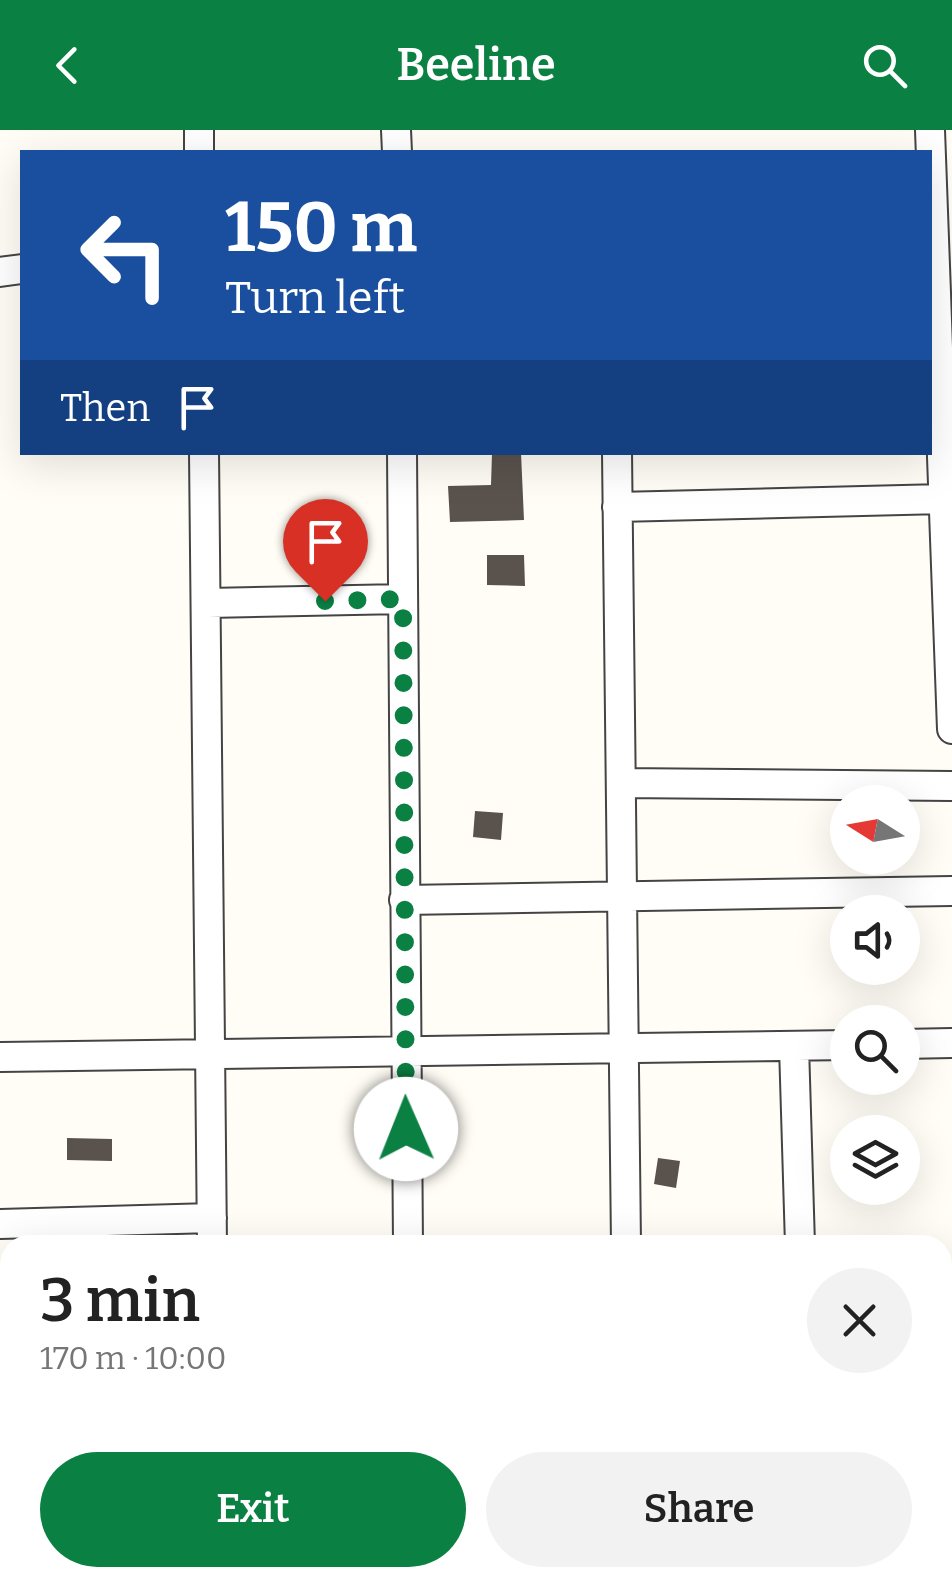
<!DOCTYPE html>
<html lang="en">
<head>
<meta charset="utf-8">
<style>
	:root { --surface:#fff; --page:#f2f2f2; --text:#222; --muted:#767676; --accent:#0b8043 }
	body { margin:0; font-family:Bitter,serif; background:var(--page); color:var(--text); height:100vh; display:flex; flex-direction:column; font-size:38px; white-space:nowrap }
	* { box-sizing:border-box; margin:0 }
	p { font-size:32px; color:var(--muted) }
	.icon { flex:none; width:55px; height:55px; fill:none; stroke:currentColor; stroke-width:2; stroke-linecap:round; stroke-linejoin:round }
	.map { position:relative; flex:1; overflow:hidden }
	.drawer { position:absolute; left:0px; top:1105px; width:952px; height:352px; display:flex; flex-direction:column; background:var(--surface); border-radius:30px 30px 0 0; box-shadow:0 10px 40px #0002 }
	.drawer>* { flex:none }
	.hud { position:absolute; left:20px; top:20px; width:912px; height:305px; border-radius:0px; box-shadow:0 10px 40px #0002; background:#1a4fa0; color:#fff; overflow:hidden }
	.needle { width:65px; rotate:281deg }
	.tools { position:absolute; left:830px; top:655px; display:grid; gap:20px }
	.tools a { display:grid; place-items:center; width:90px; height:90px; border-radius:50%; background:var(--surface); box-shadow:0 10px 40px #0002; font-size:50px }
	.pin { position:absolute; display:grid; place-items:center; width:85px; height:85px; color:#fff; margin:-102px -42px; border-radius:50% 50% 50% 0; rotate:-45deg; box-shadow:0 0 10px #0007 }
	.pin .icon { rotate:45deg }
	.me { position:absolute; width:110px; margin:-55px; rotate:359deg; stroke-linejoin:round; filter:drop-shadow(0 0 8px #0008) }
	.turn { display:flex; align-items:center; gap:35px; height:210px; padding:0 40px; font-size:45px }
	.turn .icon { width:130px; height:130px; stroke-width:2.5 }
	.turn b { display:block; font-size:70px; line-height:85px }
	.then { display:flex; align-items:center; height:95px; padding:0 40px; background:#0003; gap:20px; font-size:38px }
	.round { display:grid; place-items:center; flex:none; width:105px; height:105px; border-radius:52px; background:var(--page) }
	.overview { display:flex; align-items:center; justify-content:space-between; height:170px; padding:0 40px }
	h1 { font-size:60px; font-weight:600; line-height:75px }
	.action { display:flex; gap:20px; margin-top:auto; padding:20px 40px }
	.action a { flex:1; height:115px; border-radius:60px; background:var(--accent); color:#fff; font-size:40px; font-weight:600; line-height:115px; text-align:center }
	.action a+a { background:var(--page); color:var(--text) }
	header { display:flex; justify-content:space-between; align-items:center; height:130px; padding:0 40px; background:var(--accent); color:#fff; font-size:45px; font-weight:600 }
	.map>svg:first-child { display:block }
	.building { fill:#5a524d }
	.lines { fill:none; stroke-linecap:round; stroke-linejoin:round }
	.minor-casing { stroke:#444; stroke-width:32 }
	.minor { stroke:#fff; stroke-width:28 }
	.route { stroke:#0b8043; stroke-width:18; stroke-dasharray:0 32.4 }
</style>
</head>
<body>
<header><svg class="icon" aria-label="back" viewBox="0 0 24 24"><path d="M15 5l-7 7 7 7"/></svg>Beeline<svg class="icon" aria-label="search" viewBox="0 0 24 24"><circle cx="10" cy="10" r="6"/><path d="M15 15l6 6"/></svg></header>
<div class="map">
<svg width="952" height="1457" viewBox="0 0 952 1457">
	<rect width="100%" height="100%" fill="#fffdf5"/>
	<path class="building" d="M492 323H521L524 390 450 392 448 356 491 355Z
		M487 425H524L525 456 487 455Z
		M475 681 503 683 501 710 473 707Z
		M67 1008 112 1009V1031L67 1030Z
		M658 1028 680 1031 676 1058 654 1054Z"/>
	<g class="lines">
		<defs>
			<path id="minor" d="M199 0V22
				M396 0 397 22
				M930 0 952 599
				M0 142 22 139
				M204 322 212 1115
				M402 322 408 1115
				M617 322 626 1115
				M617 377 943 369
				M208 473 403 469
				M621 653 952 656
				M404 770 952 761
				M902 914 952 913
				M794 916 800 1115
				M0 927 848 915
				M0 1094 212 1088
				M0 1271 10 1270
				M216 1448V1457
				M413 1448 414 1457
				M632 1448V1457
				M811 1448V1457
				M30 1457V1448"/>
		</defs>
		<use href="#minor" class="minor-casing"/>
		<use href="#minor" class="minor"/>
	</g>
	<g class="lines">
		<path class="route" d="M325 471 403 469 406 999"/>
	</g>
</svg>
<div class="tools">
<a><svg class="needle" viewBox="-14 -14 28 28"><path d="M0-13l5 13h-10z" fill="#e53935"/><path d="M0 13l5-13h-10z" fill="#767676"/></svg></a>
<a><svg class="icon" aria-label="sound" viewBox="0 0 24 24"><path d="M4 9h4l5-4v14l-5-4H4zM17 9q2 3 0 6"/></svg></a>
<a><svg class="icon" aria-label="search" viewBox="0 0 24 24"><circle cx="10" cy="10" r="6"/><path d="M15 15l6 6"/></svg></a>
<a><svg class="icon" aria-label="layers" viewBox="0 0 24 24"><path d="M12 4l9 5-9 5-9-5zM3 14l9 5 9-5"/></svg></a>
</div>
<div class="pin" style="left:325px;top:471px;background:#d93025"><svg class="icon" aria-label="arrive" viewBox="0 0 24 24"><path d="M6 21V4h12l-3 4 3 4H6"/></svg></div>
<svg class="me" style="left:406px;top:999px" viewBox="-20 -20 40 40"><circle r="19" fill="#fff"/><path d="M0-13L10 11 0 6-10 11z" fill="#0b8043"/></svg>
<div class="hud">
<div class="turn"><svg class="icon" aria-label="left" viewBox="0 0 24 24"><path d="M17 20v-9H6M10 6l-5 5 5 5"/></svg><div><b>150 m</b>Turn left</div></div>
<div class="then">Then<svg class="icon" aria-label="arrive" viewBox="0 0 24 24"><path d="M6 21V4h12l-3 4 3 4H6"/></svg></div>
</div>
<section class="drawer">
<div class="overview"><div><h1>3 min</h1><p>170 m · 10:00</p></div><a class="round"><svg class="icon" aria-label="close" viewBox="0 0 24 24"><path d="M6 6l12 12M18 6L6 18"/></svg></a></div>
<div class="action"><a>Exit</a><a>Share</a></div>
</section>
</div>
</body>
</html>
